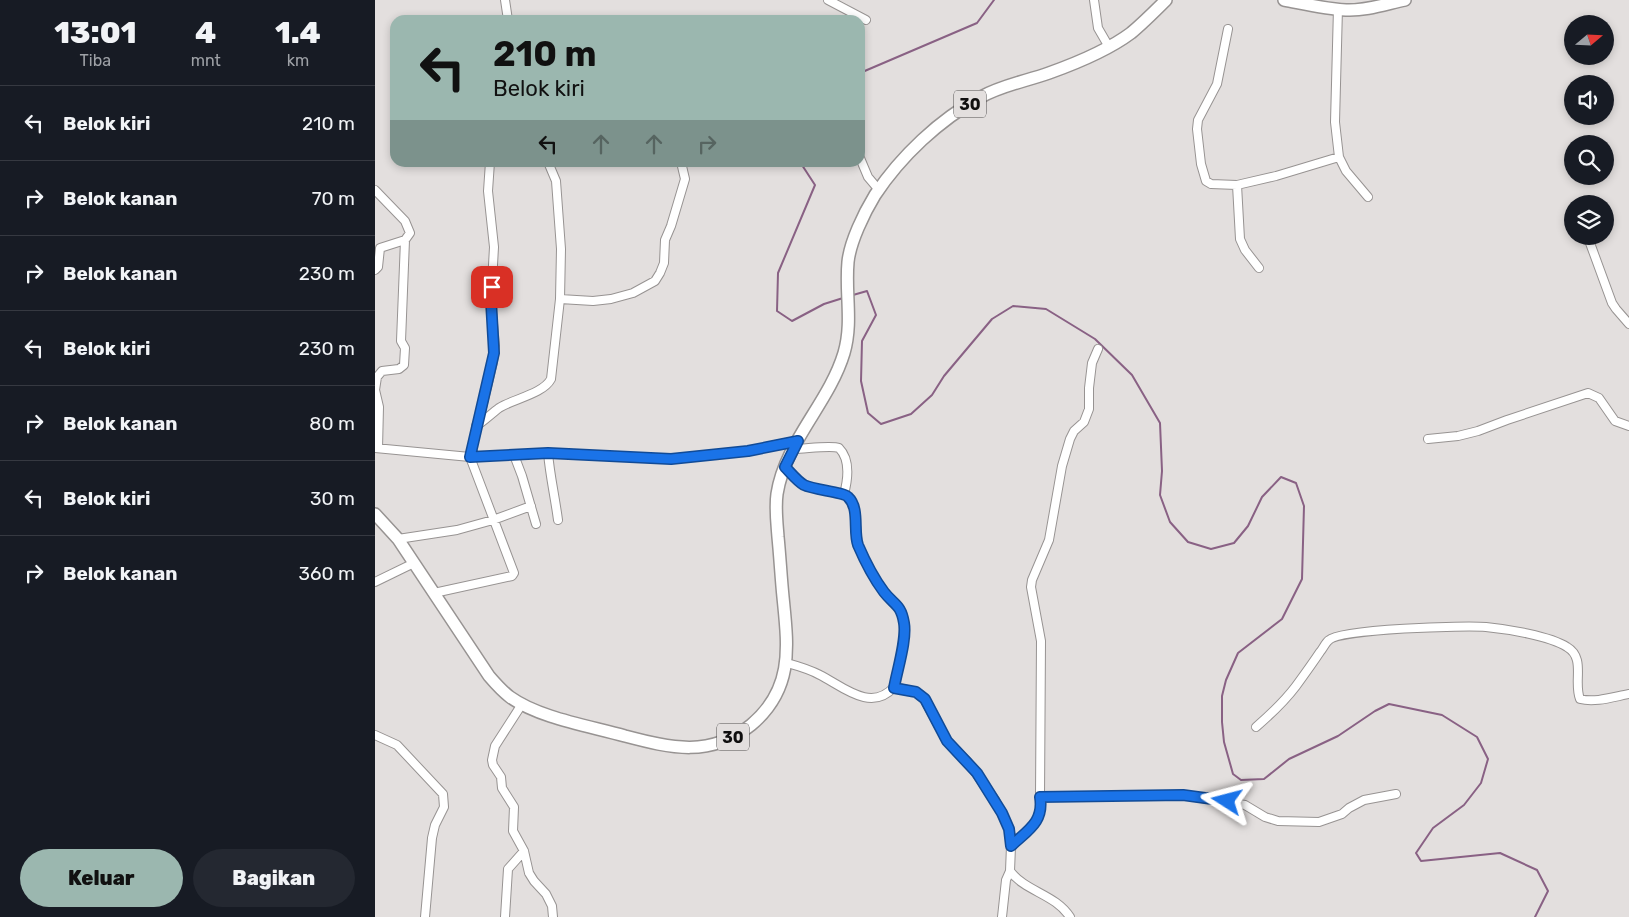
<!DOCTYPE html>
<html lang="id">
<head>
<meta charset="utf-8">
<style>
	:root { --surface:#171b24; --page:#242831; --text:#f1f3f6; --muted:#9ea1a6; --line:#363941; --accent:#9bb7af }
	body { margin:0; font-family:Rubik,sans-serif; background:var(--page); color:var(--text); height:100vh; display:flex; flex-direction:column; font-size:19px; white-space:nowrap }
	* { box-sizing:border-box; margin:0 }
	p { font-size:16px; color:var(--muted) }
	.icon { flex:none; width:28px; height:28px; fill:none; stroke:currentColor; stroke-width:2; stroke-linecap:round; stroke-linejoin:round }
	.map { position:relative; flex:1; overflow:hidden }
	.drawer { display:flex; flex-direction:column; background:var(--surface); width:375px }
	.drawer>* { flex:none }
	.hud { position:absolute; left:15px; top:15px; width:475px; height:152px; border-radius:15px; box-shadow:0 2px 8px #0003; background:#9bb7af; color:#111; overflow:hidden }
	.needle { width:32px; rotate:71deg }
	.fabs { position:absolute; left:1189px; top:15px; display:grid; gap:10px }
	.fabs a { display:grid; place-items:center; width:50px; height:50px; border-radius:50%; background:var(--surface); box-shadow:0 2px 8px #0003; font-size:25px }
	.pin { position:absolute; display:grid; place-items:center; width:42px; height:42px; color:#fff; margin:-21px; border-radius:10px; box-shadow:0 2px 8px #0006 }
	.me { position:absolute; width:55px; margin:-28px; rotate:279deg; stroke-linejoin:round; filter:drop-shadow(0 0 4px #0008) }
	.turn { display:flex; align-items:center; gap:18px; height:105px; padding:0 20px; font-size:22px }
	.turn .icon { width:65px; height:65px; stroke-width:2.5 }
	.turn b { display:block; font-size:35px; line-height:42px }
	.lanes { display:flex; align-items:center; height:48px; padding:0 20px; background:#0003; justify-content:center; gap:25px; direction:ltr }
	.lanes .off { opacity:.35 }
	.eta { display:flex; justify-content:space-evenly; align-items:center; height:85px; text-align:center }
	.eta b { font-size:30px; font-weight:800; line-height:35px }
	.primary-button { display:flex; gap:10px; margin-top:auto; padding:10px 20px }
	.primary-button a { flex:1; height:58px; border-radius:30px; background:var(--accent); color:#111; font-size:20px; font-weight:800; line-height:58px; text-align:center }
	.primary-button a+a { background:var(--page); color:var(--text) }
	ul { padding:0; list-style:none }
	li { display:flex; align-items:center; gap:15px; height:75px; padding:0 20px; border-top:1px solid var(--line) }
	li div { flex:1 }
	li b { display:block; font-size:19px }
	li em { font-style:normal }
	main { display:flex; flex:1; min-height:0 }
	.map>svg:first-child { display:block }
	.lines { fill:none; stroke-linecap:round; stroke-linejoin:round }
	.stream { stroke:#896184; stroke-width:2 }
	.minor-casing { stroke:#979392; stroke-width:10 }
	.highway-casing { stroke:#979392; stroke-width:14 }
	.minor { stroke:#fff; stroke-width:8 }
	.highway { stroke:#fff; stroke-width:11 }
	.route-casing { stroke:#114b97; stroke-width:12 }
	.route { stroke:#1a73e8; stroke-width:9 }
	.labels { text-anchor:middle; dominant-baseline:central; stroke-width:4.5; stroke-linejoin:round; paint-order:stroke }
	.shield { fill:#e3dfde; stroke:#4f4d4d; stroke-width:1 }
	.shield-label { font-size:16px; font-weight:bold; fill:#100f0f }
</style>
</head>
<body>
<main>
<section class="drawer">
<div class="eta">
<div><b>13:01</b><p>Tiba</p></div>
<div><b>4</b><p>mnt</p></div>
<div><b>1.4</b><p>km</p></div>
</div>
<ul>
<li><svg class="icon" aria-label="left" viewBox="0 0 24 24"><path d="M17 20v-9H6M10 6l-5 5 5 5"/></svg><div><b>Belok kiri</b></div><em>210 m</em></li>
<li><svg class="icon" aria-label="right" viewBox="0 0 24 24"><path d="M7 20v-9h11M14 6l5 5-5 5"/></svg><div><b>Belok kanan</b></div><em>70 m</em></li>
<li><svg class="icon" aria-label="right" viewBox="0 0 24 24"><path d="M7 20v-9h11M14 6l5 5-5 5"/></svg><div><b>Belok kanan</b></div><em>230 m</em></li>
<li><svg class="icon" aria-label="left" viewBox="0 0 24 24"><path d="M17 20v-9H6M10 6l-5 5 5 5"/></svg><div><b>Belok kiri</b></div><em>230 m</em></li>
<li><svg class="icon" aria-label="right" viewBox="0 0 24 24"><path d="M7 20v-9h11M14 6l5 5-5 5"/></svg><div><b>Belok kanan</b></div><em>80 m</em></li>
<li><svg class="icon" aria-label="left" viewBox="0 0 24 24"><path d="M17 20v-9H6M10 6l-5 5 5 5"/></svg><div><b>Belok kiri</b></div><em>30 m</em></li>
<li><svg class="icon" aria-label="right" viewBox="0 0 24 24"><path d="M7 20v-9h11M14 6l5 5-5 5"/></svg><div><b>Belok kanan</b></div><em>360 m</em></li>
</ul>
<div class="primary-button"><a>Keluar</a><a>Bagikan</a></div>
</section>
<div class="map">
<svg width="1254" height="917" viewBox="0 0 1254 917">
	<rect width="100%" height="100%" fill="#e3dfde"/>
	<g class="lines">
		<path class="stream" d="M485 73 602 23 619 0
			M425 162 440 185 403 273 402 311 417 321 449 304 468 298
			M478 295 492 291 501 315 487 341 486 381 493 413 506 424 536 414 557 395 569 376 617 319 638 306 671 309 720 339 757 375 785 423 787 471 785 495 795 522 813 542 836 549 859 543 873 526 887 497 906 477 921 483 929 506 927 579 907 619 863 653 851 680 847 696V722L849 742 858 774 866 780 889 779 914 759 963 736 1000 711 1014 704 1067 715 1102 737 1113 759 1106 783 1089 805 1058 828 1041 853 1046 861 1125 853 1162 870 1173 891 1160 917"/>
		<defs>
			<path id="minor" d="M130 0 133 20
				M453 0 491 20
				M719 0 723 28 734 47
				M963 8 960 122 964 157 971 171 993 197
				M853 29 842 84 823 120 822 129 826 164 831 181 836 184 862 185 901 176 964 157
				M485 158 493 177 504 190
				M862 185 865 239 870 250 884 268
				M0 190 30 221 35 233 30 240 5 248 3 267 0 270
				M1215 243 1237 303 1241 309 1254 324
				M185 299 218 301 236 299 258 293 280 281 285 273 289 263 290 240 296 226 310 179 306 162
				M101 426C109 421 116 414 124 408 138 399 168 394 176 379L185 299 186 249 181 181 173 162
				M1053 439 1083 436 1103 431 1132 420 1213 393 1224 398 1240 421 1254 426
				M0 448 95 457 173 453 295 459 373 451 423 441
				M3 448 4 407 0 390 2 377 7 371 24 369 29 365 30 348 26 341 30 240
				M419 449C430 449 456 445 464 448 476 460 473 479 469 494
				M173 453C175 476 180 497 183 520
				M139 455 147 476 161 524
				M410 467C416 473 422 481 429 485 439 490 468 492 473 497 485 508 478 531 483 545 489 559 500 580 509 592 519 604 526 604 529 623 532 640 522 670 519 687L541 692 549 699 572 741 592 761 620 800 634 829 636 846 635 871C651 892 680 894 695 917
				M23 539 82 530 118 520 156 506
				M0 582 39 563
				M59 593 137 576 139 573 95 457 118 362 120 346 116 301 119 247 113 191 115 162
				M412 663C423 666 434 669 445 675 467 686 496 713 519 687
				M147 704 120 746 117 760 118 765 126 777 127 788 139 807 138 831 149 851 154 873 159 881 171 894 177 906 178 917
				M881 727C896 714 909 702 921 686 929 675 937 664 945 652 948 649 950 643 954 640 965 629 1091 625 1111 627 1132 629 1175 636 1192 647 1211 658 1198 682 1205 699 1220 703 1238 697 1254 694
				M0 735 22 745 68 794 69 807 60 825 57 838 50 917
				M665 797 808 795 870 805 890 817 903 821 944 822 967 814 974 808 989 800 1021 794
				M636 846C653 830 669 822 665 797L666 641 656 587 657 580 674 540 687 466 695 439 699 431 709 422 714 409V388L717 363 723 349
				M130 917 133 869 149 851
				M627 917 631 880 635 871"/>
			<path id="highway" d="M909 0C930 4 951 9 971 10 991 11 1011 4 1030 0
				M0 514 23 539 114 676C120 683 127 691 135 697 164 718 215 726 250 736 296 748 335 758 376 725 419 689 413 647 408 597 406 577 405 557 403 537 402 523 400 508 402 494 410 442 454 403 469 353 478 322 470 293 473 262 475 242 489 213 500 195 526 156 564 120 606 97 627 85 652 81 674 73 702 63 732 51 756 33 768 23 780 11 791 0"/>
		</defs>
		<use href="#minor" class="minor-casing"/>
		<use href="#highway" class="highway-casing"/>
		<use href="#minor" class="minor"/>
		<use href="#highway" class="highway"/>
	</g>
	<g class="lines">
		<defs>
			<path id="route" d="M117 287 116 301 119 353 95 457 173 453 296 459 373 451 423 441 410 467C416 473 422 481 429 485 439 490 469 492 473 497 485 508 478 531 483 545 489 559 500 580 509 592 519 605 526 604 529 623 532 640 522 670 519 688L541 692 550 699 572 741 602 773 627 813 634 829 636 846C653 830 669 822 665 797L808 795 852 801"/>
		</defs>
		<use href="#route" class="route-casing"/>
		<use href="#route" class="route"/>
	</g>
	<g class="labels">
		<g class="shield">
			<rect x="579" y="90.5" width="32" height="27" rx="4"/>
			<rect x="342" y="723.5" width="32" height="27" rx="4"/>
		</g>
		<g class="shield-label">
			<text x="595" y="104">30</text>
			<text x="358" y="737">30</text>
		</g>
	</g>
</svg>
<div class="fabs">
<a><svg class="needle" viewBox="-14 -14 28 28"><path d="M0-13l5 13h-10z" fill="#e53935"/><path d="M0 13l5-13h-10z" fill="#9ea1a6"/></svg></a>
<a><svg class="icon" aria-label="sound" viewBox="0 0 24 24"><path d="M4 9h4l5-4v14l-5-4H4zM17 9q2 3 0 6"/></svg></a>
<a><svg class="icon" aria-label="search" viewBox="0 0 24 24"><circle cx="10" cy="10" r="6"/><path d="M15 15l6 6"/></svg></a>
<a><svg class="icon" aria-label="layers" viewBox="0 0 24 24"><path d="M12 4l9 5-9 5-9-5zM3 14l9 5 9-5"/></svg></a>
</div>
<div class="pin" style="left:117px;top:287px;background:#d93025"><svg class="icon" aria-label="arrive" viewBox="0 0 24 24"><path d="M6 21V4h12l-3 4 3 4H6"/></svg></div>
<svg class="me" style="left:852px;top:801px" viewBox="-20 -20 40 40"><path d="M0-17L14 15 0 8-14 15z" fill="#1a73e8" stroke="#fff" stroke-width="4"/></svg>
<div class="hud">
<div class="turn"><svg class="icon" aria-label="left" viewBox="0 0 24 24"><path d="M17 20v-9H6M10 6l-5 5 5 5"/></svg><div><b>210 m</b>Belok kiri</div></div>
<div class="lanes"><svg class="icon" aria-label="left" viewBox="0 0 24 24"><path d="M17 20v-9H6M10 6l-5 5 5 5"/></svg><svg class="icon off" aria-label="ahead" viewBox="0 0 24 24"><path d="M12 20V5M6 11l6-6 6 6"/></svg><svg class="icon off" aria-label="ahead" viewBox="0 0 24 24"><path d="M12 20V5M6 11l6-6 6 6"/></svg><svg class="icon off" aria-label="right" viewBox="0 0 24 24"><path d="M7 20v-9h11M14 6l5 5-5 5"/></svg></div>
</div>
</div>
</main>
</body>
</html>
